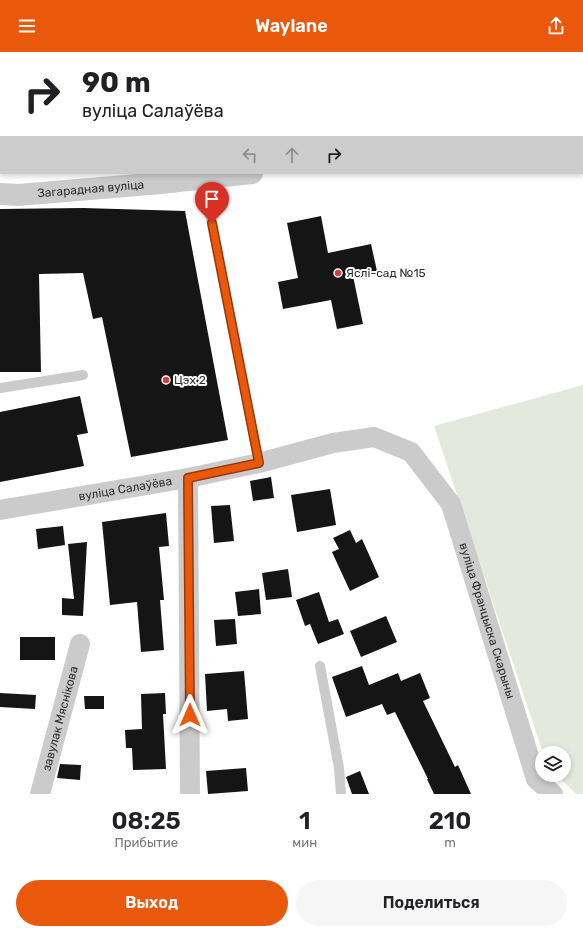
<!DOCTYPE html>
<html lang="ru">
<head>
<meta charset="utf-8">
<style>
	:root { --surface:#fff; --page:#f6f6f6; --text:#202124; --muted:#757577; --accent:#ea580c }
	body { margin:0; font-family:Rubik,sans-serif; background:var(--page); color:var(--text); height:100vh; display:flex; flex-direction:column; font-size:15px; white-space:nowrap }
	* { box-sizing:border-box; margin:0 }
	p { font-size:13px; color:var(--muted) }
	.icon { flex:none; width:22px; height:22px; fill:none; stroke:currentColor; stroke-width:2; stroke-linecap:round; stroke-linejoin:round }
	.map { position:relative; height:742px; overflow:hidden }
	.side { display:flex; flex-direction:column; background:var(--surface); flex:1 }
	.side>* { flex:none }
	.banner { position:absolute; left:0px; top:0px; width:583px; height:122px; box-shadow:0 2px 6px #0003; background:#fff; color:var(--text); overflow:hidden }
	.tools { position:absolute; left:535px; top:694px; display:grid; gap:8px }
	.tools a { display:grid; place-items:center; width:36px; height:36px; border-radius:50%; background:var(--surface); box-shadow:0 2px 6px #0003; font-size:20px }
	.pin { position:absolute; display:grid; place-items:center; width:34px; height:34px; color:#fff; margin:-41px -17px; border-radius:50% 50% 50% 0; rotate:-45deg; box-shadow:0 0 4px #0007 }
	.pin .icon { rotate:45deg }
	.me { position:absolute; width:44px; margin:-22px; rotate:0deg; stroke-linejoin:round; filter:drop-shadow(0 0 3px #0008) }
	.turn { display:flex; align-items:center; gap:14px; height:84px; padding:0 16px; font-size:18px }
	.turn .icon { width:52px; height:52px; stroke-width:2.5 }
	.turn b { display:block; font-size:28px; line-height:34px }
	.lanes { display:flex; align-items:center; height:38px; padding:0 16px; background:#0003; justify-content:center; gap:20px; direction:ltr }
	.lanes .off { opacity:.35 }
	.eta { display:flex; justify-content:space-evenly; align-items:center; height:68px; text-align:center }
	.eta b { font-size:24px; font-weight:600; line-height:28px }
	.action { display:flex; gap:8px; margin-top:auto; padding:8px 16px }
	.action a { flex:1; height:46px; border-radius:24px; background:var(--accent); color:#fff; font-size:16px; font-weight:600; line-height:46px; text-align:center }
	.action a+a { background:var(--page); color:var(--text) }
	header { display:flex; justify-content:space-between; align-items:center; height:52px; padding:0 16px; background:var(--accent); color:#fff; font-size:18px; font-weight:600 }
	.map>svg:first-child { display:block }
	.green { fill:#e3eadd }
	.building { fill:#151515 }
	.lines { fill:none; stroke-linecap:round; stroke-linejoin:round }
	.service { stroke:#cbcbcb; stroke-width:10 }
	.minor { stroke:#cbcbcb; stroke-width:20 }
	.tertiary { stroke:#cbcbcb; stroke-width:22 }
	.route-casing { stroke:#983908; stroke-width:10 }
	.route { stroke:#ea580c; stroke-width:7 }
	.poi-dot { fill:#d93c3f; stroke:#fff; stroke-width:1.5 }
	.labels { text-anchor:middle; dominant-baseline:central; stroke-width:4; stroke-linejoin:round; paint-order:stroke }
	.street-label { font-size:12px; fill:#2e2e2e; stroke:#fff }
	.poi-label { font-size:12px; fill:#2e2e2e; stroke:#fff; text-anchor:start }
</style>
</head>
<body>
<header><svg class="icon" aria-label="menu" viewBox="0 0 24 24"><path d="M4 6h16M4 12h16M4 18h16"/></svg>Waylane<svg class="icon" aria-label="share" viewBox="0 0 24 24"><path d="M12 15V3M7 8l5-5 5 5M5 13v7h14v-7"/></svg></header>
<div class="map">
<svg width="583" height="742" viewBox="0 0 583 742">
	<rect width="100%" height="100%" fill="#fff"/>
	<path class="green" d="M583 333V742H576L557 723H564V701H543L434 374Z"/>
	<path class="building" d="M83 156 185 159 228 388 131 405 102 265 93 267 83 221 39 222 41 320H0V157Z
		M321 164 328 201 371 192 377 219 353 224 363 272 337 277 331 248 283 257 278 230 298 226 287 171Z
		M80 344 88 381 77 383 84 414 0 430V360Z
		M271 425 274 446 253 449 250 429Z
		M330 437 336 473 297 480 291 443Z
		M230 453 234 489 214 491 211 454Z
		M166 461 169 494 159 495 164 548H160L164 598 141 600 137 550 110 553 102 470Z
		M63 474 65 493 38 497 36 477Z
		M350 478 356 491 362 487 379 525 350 539 332 500 339 497 333 486Z
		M87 490 83 564 62 563V546L74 547 68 492Z
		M288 517 292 545 266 548 262 521Z
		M259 537 261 562 238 564 235 540Z
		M319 540 329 570 338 567 344 582 318 592 310 572 305 574 296 548Z
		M386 564 397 590 361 605 350 579Z
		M235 567 237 592 216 594 214 568Z
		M20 585H55V608H20Z
		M362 614 369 633 398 621 401 629 420 621 430 646 423 649 455 715 458 713 471 742H434L427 727H428L395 660 387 663 382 652 346 665 332 625Z
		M244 619 248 667 228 669 227 657 207 659 205 622Z
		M0 641 36 643 35 657 0 655Z
		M165 641 166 662H163L166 717 133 718 132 696H126L125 678 142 677 141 642Z
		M84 644H104V657H85Z
		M60 712 81 713 80 728 57 726Z
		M246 716 248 739 208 742 206 719Z
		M360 719 369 742H352L346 725Z"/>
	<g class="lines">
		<path class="service" d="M203 126 259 411
			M0 336 83 323
			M320 614 339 716 341 742"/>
		<g class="minor">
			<path d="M127 0V1"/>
			<path d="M374 0V1"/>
			<path d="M582 1V0"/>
			<path d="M188 426 190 742"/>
			<path id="s1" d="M0 458 188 426 259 411 333 391 374 385 411 400 451 452 536 727 553 742"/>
			<path id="s2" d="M40 742 80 592"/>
		</g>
		<g class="tertiary">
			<path d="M582 81H583"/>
			<path id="s3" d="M0 142 18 143 161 131 252 121"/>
		</g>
	</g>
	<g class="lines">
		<defs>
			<path id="route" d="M190 663 188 426 259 411 212 171"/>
		</defs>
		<use href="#route" class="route-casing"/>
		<use href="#route" class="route"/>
	</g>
	<g class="poi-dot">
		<circle cx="338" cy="221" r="4"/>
		<circle cx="166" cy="328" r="4"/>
	</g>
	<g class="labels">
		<g class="street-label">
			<text stroke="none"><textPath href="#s3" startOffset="91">Загарадная вуліца</textPath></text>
			<text stroke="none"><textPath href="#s1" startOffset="127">вуліца Салаўёва</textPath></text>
			<text stroke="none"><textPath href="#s1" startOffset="609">вуліца Францыска Скарыны</textPath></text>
			<text stroke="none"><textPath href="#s2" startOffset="78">завулак Мяснікова</textPath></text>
		</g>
		<g class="poi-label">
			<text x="346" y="221">Яслі-сад №15</text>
			<text x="174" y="328">Цэх 2</text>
		</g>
	</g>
</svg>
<div class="tools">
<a><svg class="icon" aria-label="layers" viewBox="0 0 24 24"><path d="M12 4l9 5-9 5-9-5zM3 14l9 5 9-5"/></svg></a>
</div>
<div class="pin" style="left:212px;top:171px;background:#d93025"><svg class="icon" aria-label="arrive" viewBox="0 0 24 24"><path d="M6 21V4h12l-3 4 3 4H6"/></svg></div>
<svg class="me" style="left:190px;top:663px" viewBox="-20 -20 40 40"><path d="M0-17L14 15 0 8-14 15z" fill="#ea580c" stroke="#fff" stroke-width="4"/></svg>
<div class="banner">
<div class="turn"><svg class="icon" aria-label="right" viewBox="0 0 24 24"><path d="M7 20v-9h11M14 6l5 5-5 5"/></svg><div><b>90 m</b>вуліца Салаўёва</div></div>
<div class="lanes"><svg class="icon off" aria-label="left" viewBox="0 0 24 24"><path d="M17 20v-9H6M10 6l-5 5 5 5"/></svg><svg class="icon off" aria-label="ahead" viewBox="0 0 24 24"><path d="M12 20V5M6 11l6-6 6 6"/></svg><svg class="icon" aria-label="right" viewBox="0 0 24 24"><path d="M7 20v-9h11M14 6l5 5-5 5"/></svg></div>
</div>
</div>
<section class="side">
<div class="eta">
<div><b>08:25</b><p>Прибытие</p></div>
<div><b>1</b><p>мин</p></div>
<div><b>210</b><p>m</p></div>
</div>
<div class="action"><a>Выход</a><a>Поделиться</a></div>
</section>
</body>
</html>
